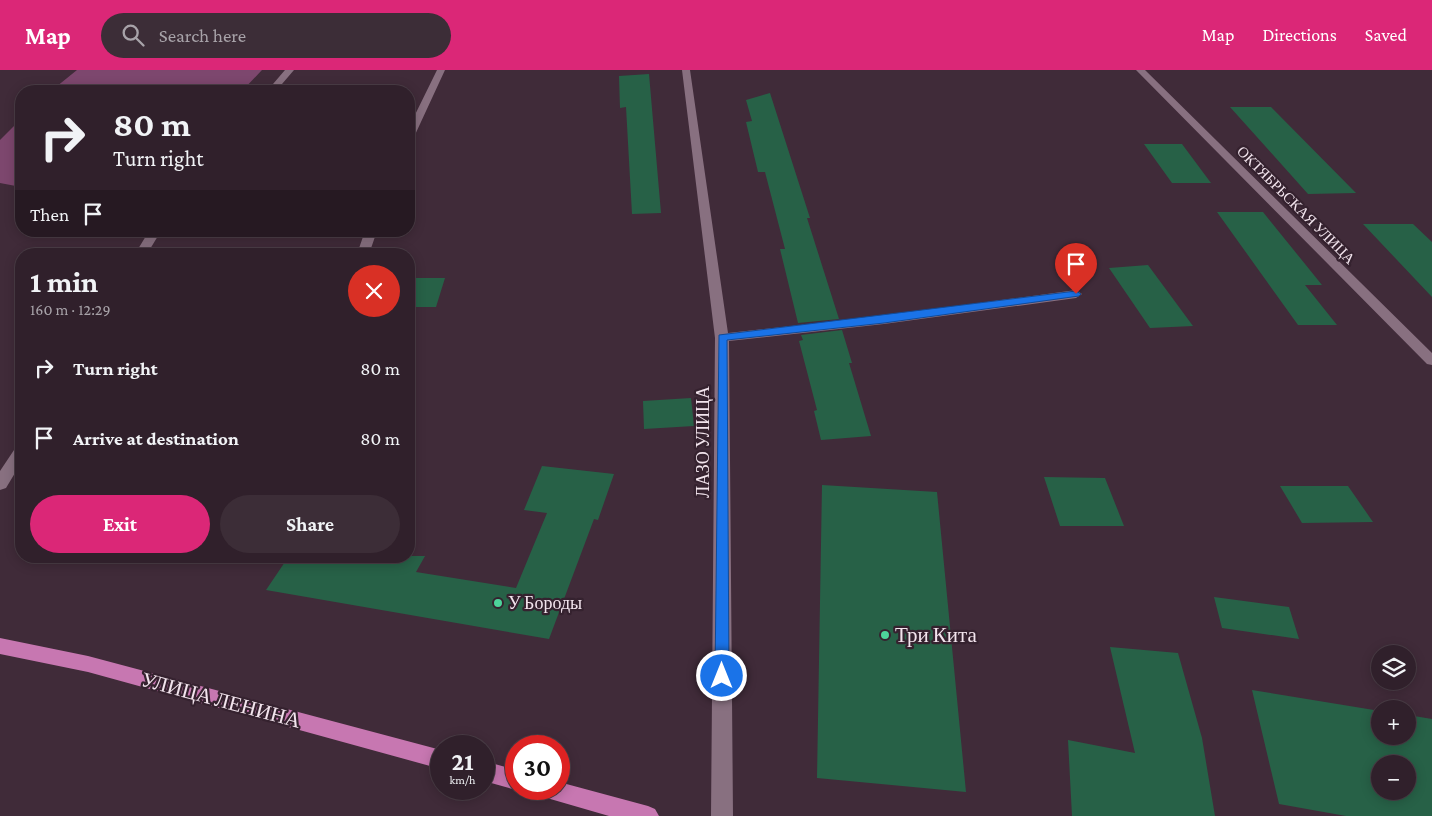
<!DOCTYPE html>
<html lang="en">
<head>
<meta charset="utf-8">
<style>
	:root { --surface:#30202b; --page:#3c2d37; --text:#f1f3f6; --muted:#a8a3a9; --line:#4b3e47; --accent:#db2777 }
	body { margin:0; font-family:"Crimson Pro",serif; background:var(--page); color:var(--text); height:100vh; display:flex; flex-direction:column; font-size:19px; white-space:nowrap }
	* { box-sizing:border-box; margin:0 }
	p { font-size:16px; color:var(--muted) }
	.icon { flex:none; width:28px; height:28px; fill:none; stroke:currentColor; stroke-width:2; stroke-linecap:round; stroke-linejoin:round }
	.map { position:relative; flex:1; overflow:hidden }
	.details { position:absolute; left:15px; top:178px; width:400px; height:315px; display:flex; flex-direction:column; background:var(--surface); border-radius:20px; box-shadow:0 2px 12px #0003,0 0 0 1px var(--line) }
	.details>* { flex:none }
	.guide { position:absolute; left:15px; top:15px; width:400px; height:152px; border-radius:20px; box-shadow:0 2px 12px #0003,0 0 0 1px var(--line); background:#30202b; color:var(--text); overflow:hidden }
	.buttons { position:absolute; left:1371px; top:575px; display:grid; gap:10px }
	.buttons a { display:grid; place-items:center; width:45px; height:45px; border-radius:50%; background:var(--surface); box-shadow:0 2px 12px #0003,0 0 0 1px var(--line); font-size:25px }
	.speed { position:absolute; left:430px; top:665px; display:flex; gap:10px; font-size:25px; font-weight:700; text-align:center }
	.speed>* { display:grid; place-content:center; width:65px; height:65px; border-radius:50%; background:var(--surface); box-shadow:0 2px 12px #0003,0 0 0 1px var(--line); line-height:1 }
	.speed small { font-size:12px; font-weight:400 }
	.speed .limit { border:8px solid #d22; background:#fff; color:#111 }
	.pin { position:absolute; display:grid; place-items:center; width:42px; height:42px; color:#fff; margin:-51px -21px; border-radius:50% 50% 50% 0; rotate:-45deg; box-shadow:0 0 5px #0007 }
	.pin .icon { rotate:45deg }
	.me { position:absolute; width:55px; margin:-28px; rotate:0deg; stroke-linejoin:round; filter:drop-shadow(0 0 4px #0008) }
	.turn { display:flex; align-items:center; gap:18px; height:105px; padding:0 15px; font-size:22px }
	.turn .icon { width:65px; height:65px; stroke-width:2.5 }
	.turn b { display:block; font-size:35px; line-height:42px }
	.then { display:flex; align-items:center; height:48px; padding:0 15px; background:#0003; gap:10px; font-size:19px }
	.round { display:grid; place-items:center; flex:none; width:52px; height:52px; border-radius:26px; background:var(--page) }
	.head { display:flex; align-items:center; justify-content:space-between; height:85px; padding:0 15px }
	h1 { font-size:30px; font-weight:700; line-height:38px }
	.button { display:flex; gap:10px; margin-top:auto; padding:10px 15px }
	.button a { flex:1; height:58px; border-radius:30px; background:var(--accent); color:#fff; font-size:20px; font-weight:700; line-height:58px; text-align:center }
	.button a+a { background:var(--page); color:var(--text) }
	ul { padding:0; list-style:none }
	li { display:flex; align-items:center; gap:15px; height:70px; padding:0 15px }
	li div { flex:1 }
	li b { display:block; font-size:19px }
	li em { font-style:normal }
	header { display:flex; align-items:center; gap:30px; box-sizing:border-box; height:70px; padding:0 25px; background:var(--accent); color:#fff }
	header strong { font-size:24px }
	nav { display:flex; gap:28px; margin-inline-start:auto; font-size:18px }
	.search { width:350px; height:45px; background:var(--page); display:flex; align-items:center; gap:12px; box-sizing:border-box; padding:0 18px; border-radius:28px; color:var(--muted); font-size:19px }
	.map>svg:first-child { display:block }
	.green { fill:#7d476e }
	.building { fill:#276147; fill-rule:evenodd }
	.lines { fill:none; stroke-linecap:round; stroke-linejoin:round }
	.minor { fill:#887080; fill-rule:evenodd }
	.major { fill:#c777b1; fill-rule:evenodd }
	.route { fill:#1a73e8; stroke:#114b97 }
	.poi-dot { fill:#4dd39a; stroke:#35222f; stroke-width:2 }
	.labels { text-anchor:middle; dominant-baseline:central; stroke-width:4.5; stroke-linejoin:round; paint-order:stroke }
	.far-street-label { font-size:15px; fill:#f2e4ed; stroke:#35222f }
	.street-label { font-size:18px; fill:#f2e4ed; stroke:#35222f }
	.poi-label { font-size:18px; fill:#f2e4ed; stroke:#35222f; text-anchor:start }
	.near-poi-label { font-size:21px; fill:#f2e4ed; stroke:#35222f; text-anchor:start }
	.near-street-label { font-size:21px; fill:#f2e4ed; stroke:#35222f }
</style>
</head>
<body>
<header>
<strong>Map</strong>
<div class="search"><svg class="icon" aria-label="search" viewBox="0 0 24 24"><circle cx="10" cy="10" r="6"/><path d="M15 15l6 6"/></svg>Search here</div>
<nav><a>Map</a><a>Directions</a><a>Saved</a></nav>
</header>
<div class="map">
<svg width="1432" height="746" viewBox="0 0 1432 746">
	<rect width="100%" height="100%" fill="#402b39"/>
	<path class="green" d="M77 0H262L242 21H51Z
		M21 49V117L0 113V70Z"/>
	<path class="building" d="M649 4 661 143 632 144 626 37 620 38 619 6Z
		M770 23 810 148H807L839 249 798 253 780 179H785L765 102H758L746 52 752 51 746 30Z
		M1230 37H1271L1356 123 1308 124Z
		M1144 74H1182L1211 113H1172Z
		M1217 142H1263L1322 215H1305L1337 255H1298Z
		M1363 154H1413L1432 172V227Z
		M1148 195 1193 256 1150 258 1109 198Z
		M409 208H445L436 237H409Z
		M842 260 852 293H849L871 366 821 370 814 341 817 340 799 271 803 270 801 265Z
		M691 328 694 356 644 359 643 331Z
		M542 396 614 404 598 450 594 449 549 569 266 520 289 486H425L416 502 516 518 547 443 524 440Z
		M1044 407 1105 408 1124 456H1060Z
		M822 415 937 422 966 722 817 708Z
		M1280 416H1348L1373 452 1302 453Z
		M1214 527 1289 537 1299 569 1222 558Z
		M1110 577 1178 583 1202 668 1215 746H1072L1068 670 1135 683Z
		M1252 620 1380 641V666H1408V645L1432 649V746H1346L1279 734ZM1380 694H1408V721H1380Z"/>
	<g class="lines">
		<path class="minor" d="M285 0H294L276 21H267Z
			M437 0H445L414 67 409 70V57Z
			M682 0H690L728 263 884 246 1076 220 1082 224 1076 228 884 254 729 271 733 746H711L715 268Z
			M1136 0H1145L1432 283V295L1427 294Z
			M149 161H161L147 184H135Z
			M365 161H377L369 184H357Z
			M21 376V393L6 418 0 420V401L16 377Z"/>
		<path class="major" d="M0 568 88 586 441 680V699L88 602 0 584Z
			M484 691 516 700V719H519L516 720 484 711Z
			M559 712 648 736 655 739 659 746H609L540 726 537 719H559Z"/>
	</g>
	<path class="route" d="M1076 221 1081 224 1079 226 884 253 727 270 729 606 727 611 722 613 717 611 715 606 719 265Z"/>
	<g class="poi-dot">
		<circle cx="498" cy="533" r="5"/>
		<circle cx="885" cy="565" r="5"/>
	</g>
	<g class="labels">
		<g class="far-street-label">
			<text transform="translate(1296 135) rotate(45)">ОКТЯБРЬСКАЯ УЛИЦА</text>
		</g>
		<g class="street-label">
			<text transform="translate(703 372) rotate(-90)">ЛАЗО УЛИЦА</text>
		</g>
		<g class="poi-label">
			<text x="508" y="533">У Бороды</text>
		</g>
		<g class="near-poi-label">
			<text x="895" y="565">Три Кита</text>
		</g>
		<g class="near-street-label">
			<text transform="translate(221 630) rotate(15)">УЛИЦА ЛЕНИНА</text>
		</g>
	</g>
</svg>
<div class="buttons">
<a><svg class="icon" aria-label="layers" viewBox="0 0 24 24"><path d="M12 4l9 5-9 5-9-5zM3 14l9 5 9-5"/></svg></a>
<a>+</a>
<a>−</a>
</div>
<div class="speed"><div>21<small>km/h</small></div><div class="limit">30</div></div>
<div class="pin" style="left:1076px;top:224px;background:#d93025"><svg class="icon" aria-label="arrive" viewBox="0 0 24 24"><path d="M6 21V4h12l-3 4 3 4H6"/></svg></div>
<svg class="me" style="left:722px;top:606px" viewBox="-20 -20 40 40"><circle r="17" fill="#1a73e8" stroke="#fff" stroke-width="3"/><path d="M0-11L8 9 0 5-8 9z" fill="#fff"/></svg>
<div class="guide">
<div class="turn"><svg class="icon" aria-label="right" viewBox="0 0 24 24"><path d="M7 20v-9h11M14 6l5 5-5 5"/></svg><div><b>80 m</b>Turn right</div></div>
<div class="then">Then<svg class="icon" aria-label="arrive" viewBox="0 0 24 24"><path d="M6 21V4h12l-3 4 3 4H6"/></svg></div>
</div>
<section class="details">
<div class="head"><div><h1>1 min</h1><p>160 m · 12:29</p></div><a class="round" style="background:#d93025;color:#fff"><svg class="icon" aria-label="close" viewBox="0 0 24 24"><path d="M6 6l12 12M18 6L6 18"/></svg></a></div>
<ul>
<li><svg class="icon" aria-label="right" viewBox="0 0 24 24"><path d="M7 20v-9h11M14 6l5 5-5 5"/></svg><div><b>Turn right</b></div><em>80 m</em></li>
<li><svg class="icon" aria-label="arrive" viewBox="0 0 24 24"><path d="M6 21V4h12l-3 4 3 4H6"/></svg><div><b>Arrive at destination</b></div><em>80 m</em></li>
</ul>
<div class="button"><a>Exit</a><a>Share</a></div>
</section>
</div>
</body>
</html>
